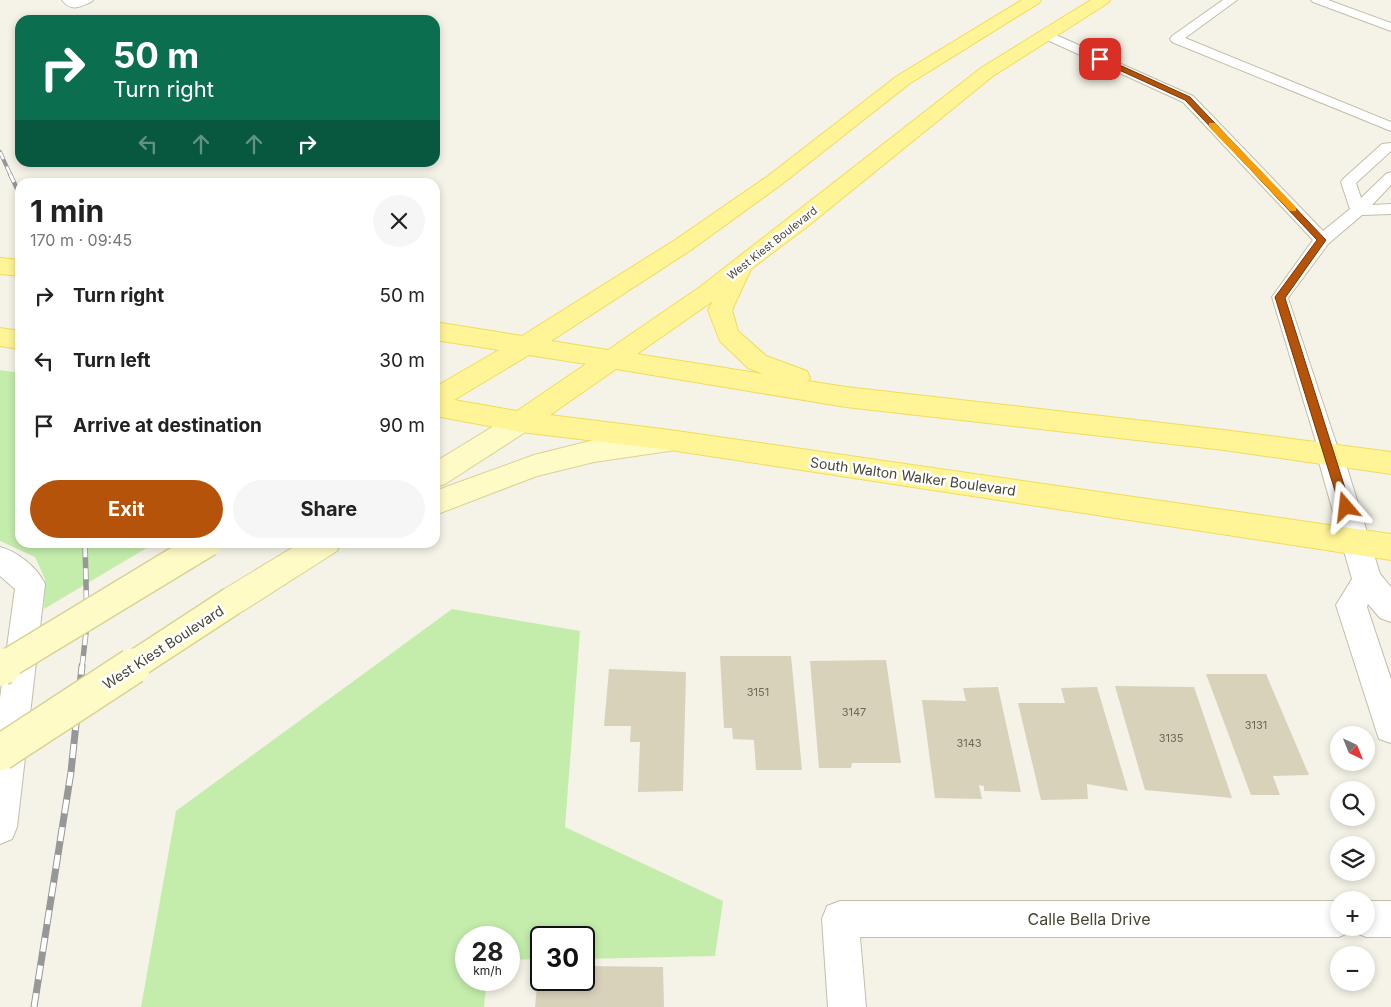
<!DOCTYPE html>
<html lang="en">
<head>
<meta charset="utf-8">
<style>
	:root { --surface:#fff; --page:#f6f6f6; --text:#222; --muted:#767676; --accent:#b45309 }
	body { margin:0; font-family:Inter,sans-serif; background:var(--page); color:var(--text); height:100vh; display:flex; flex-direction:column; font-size:19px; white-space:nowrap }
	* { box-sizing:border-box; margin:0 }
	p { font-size:16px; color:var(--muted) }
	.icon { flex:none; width:28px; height:28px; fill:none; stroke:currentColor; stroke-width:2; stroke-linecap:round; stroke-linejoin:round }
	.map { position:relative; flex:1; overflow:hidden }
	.panel { position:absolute; left:15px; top:178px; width:425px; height:370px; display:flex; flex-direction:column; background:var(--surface); border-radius:15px; box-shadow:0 2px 8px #0003 }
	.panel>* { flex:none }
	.top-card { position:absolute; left:15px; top:15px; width:425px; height:152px; border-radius:15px; box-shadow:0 2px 8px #0003; background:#0b6e4f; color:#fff; overflow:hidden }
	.needle { width:32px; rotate:137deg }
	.fabs { position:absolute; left:1330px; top:726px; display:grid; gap:10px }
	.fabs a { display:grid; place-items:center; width:45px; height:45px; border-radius:50%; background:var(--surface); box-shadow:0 2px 8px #0003; font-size:25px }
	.speed { position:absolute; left:455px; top:926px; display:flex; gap:10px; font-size:25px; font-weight:700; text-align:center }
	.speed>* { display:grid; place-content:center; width:65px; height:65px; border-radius:50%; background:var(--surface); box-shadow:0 2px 8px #0003; line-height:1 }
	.speed small { font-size:12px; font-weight:400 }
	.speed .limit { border:2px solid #111; border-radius:8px; background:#fff; color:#111 }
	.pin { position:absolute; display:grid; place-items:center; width:42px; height:42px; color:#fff; margin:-21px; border-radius:10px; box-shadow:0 2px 8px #0006 }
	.me { position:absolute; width:55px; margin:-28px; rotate:343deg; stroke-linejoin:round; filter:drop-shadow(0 0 4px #0008) }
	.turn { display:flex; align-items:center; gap:18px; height:105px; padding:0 15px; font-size:22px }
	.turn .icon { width:65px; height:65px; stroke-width:2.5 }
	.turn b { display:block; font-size:35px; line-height:42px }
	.lanes { display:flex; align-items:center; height:48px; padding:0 15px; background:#0003; justify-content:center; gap:25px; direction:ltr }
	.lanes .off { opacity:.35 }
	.round { display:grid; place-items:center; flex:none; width:52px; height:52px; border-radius:26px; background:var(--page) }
	.summary { display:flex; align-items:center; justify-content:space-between; height:85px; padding:0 15px }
	h1 { font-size:30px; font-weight:700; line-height:38px }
	.button { display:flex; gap:10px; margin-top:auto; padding:10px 15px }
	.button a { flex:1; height:58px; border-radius:30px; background:var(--accent); color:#fff; font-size:20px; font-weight:700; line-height:58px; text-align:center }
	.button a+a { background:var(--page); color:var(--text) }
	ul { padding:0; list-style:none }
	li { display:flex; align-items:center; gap:15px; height:65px; padding:0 15px }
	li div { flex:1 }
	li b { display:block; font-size:19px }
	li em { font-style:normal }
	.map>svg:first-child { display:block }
	.green { fill:#c4edac }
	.building { fill:#d8d2bb }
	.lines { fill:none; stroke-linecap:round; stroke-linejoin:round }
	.lane-casing { stroke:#c2bea9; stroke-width:2 }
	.street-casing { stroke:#c2bea9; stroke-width:2 }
	.secondary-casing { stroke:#d9d393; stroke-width:2 }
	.primary-casing { stroke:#efdd5b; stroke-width:2 }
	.lane { fill:#fff; fill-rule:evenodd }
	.street { fill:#fff; fill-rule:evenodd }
	.secondary { fill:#fffbc7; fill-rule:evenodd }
	.primary { fill:#fff496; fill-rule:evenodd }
	.rail-far3-casing { stroke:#979797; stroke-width:4 }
	.rail-far2-casing { stroke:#979797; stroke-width:4.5 }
	.rail-far1-casing { stroke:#979797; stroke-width:5.5 }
	.rail-casing { stroke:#979797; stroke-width:7 }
	.rail-far3 { stroke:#fff; stroke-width:2.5; stroke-dasharray:8; stroke-linecap:butt }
	.rail-far2 { stroke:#fff; stroke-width:3; stroke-dasharray:9; stroke-linecap:butt }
	.rail-far1 { stroke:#fff; stroke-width:4; stroke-dasharray:11; stroke-linecap:butt }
	.rail { stroke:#fff; stroke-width:5; stroke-dasharray:14; stroke-linecap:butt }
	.secondary-bridge-far1-casing { stroke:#d9d393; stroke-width:31; stroke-linecap:butt }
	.secondary-bridge-casing { stroke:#d9d393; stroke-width:38; stroke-linecap:butt }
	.secondary-bridge-far1 { stroke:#fffbc7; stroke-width:28 }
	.secondary-bridge { stroke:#fffbc7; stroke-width:35 }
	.route { fill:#b45309; stroke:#753606 }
	.slow { fill:#f59e0b }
	.labels { text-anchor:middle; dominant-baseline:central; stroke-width:5; stroke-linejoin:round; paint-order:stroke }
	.far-street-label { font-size:11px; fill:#494535; stroke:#fff }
	.number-label { font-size:11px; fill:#6d6856 }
	.street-label { font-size:14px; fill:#494535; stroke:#fff }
	.near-street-label { font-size:16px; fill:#494535; stroke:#fff }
</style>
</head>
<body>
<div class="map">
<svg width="1391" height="1007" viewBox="0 0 1391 1007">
	<rect width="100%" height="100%" fill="#f5f3e7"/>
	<path class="green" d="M0 370 20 373V542L155 543 44 609 45 579 35 557 0 541Z
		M452 609 580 631 565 827 723 901 715 956 584 959V938H541V959L509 960V938H466V980H487L484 1007H141L176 811Z"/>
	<path class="building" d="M720 656H791L802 770H756L754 740 733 739 732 728H724Z
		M886 660 901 763H852L851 768H819L810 661Z
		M609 669 686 672 683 791 638 792 640 742H630L631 726H604Z
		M1206 674H1266L1309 775 1273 776 1280 795H1251Z
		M1115 686 1194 687 1232 798 1145 790Z
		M998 687 1021 792 984 791V786L979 785 982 799 935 798 922 700 966 701 963 688Z
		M1097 687 1128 791 1087 784 1088 799 1041 800 1018 703H1065L1061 688Z
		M539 965H541V980H584V966L663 967 664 1007H535Z"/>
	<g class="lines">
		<defs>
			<path id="lane" d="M62 0H93L91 2C79 7 71 12 62 0Z
				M1223 0H1237L1185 38 1391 122V131L1172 42 1170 39 1172 36Z
				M1311 0H1328L1391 23V31L1313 2Z
				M1047 31 1193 96 1323 231 1350 209 1341 182 1343 179 1382 144 1391 143V151L1356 183 1361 198 1386 174 1391 172V185L1372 205 1391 204V214L1362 215 1328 244 1288 298 1340 455 1337 461 1330 463 1323 461 1320 455 1272 297 1313 240 1183 102 1043 38 1041 35Z"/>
			<path id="street" d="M1330 444 1339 447 1343 455 1380 574 1391 587V622L1380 618 1368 604 1367 607 1391 679V743L1379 739 1375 727 1336 605 1352 579 1317 455 1321 447Z
				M0 547C18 552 37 567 45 584L17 827 12 839 0 844V698L15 589 0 576Z
				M840 901H1339V928H1366V901H1391V937H1366L1352 931 1339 937H860L866 1007H828L822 919 827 906Z"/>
			<path id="secondary" d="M521 412 530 415 534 422 530 429 445 484 435 487V462L512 415Z
				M669 431 678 434 682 441 678 448 669 451 594 462 537 476 435 515V491L534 455 594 440Z
				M302 542H341L337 551 243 611 232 615 221 611 217 601 221 591Z"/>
			<path id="primary" d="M1022 0H1041L1039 3 909 84 782 184 691 250 551 341 608 350 700 287 981 68 1091 0H1110L1108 3 993 76 808 226 751 269 732 310 738 331 766 356 807 371 810 378 808 381 846 387 1224 430 1391 452V474L1224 450 846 407 616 369 550 415 670 430 1391 534V560L670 450 521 432 435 416V387L499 350 435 340V322L522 336 675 240 768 176 897 76ZM713 301 708 310 720 341 748 368 763 374 637 354ZM529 355 586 364 517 411 454 400Z
				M0 258 20 260V276L0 274Z
				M0 328 20 331V349L0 346Z"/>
		</defs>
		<use href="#lane" class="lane-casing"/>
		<use href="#street" class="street-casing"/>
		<use href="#secondary" class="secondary-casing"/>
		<use href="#primary" class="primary-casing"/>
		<use href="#lane" class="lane"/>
		<use href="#street" class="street"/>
		<use href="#secondary" class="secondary"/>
		<use href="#primary" class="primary"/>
		<defs>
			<path id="rail-far3" d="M0 152 11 176"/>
			<path id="rail-far2" d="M10 174 20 195"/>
			<path id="rail-far1" d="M82 667 87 624 85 542"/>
			<path id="rail" d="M34 1007 71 772 82 666"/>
		</defs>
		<use href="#rail-far3" class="rail-far3-casing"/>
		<use href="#rail-far2" class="rail-far2-casing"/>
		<use href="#rail-far1" class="rail-far1-casing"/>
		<use href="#rail" class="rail-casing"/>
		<use href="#rail-far3" class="rail-far3"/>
		<use href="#rail-far2" class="rail-far2"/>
		<use href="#rail-far1" class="rail-far1"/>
		<use href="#rail" class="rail"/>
		<defs>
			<path id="secondary-bridge-far1" d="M2 667 208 542
				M131 667 232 601"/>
			<path id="secondary-bridge" d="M0 668 4 666
				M0 753 133 666"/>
		</defs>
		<use href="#secondary-bridge-far1" class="secondary-bridge-far1-casing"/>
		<use href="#secondary-bridge" class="secondary-bridge-casing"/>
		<use href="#secondary-bridge-far1" class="secondary-bridge-far1"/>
		<use href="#secondary-bridge" class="secondary-bridge"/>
	</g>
	<path class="route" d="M1097 57H1102L1190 97 1326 240 1285 298 1351 507 1350 511H1342L1340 507 1275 297 1317 240 1185 100 1097 60Z"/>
	<path class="slow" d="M1209 123H1215L1296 207V211H1290L1209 127Z"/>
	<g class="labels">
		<g class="far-street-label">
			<text transform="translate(772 243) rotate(-38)">West Kiest Boulevard</text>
		</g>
		<g class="number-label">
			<text x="758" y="692">3151</text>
			<text x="854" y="712">3147</text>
			<text x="1256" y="725">3131</text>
			<text x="1171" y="738">3135</text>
			<text x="969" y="743">3143</text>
		</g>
		<g class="street-label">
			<text transform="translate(913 476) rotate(8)">South Walton Walker Boulevard</text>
			<text transform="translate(163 647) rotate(-33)">West Kiest Boulevard</text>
		</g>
		<g class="near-street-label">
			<text x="1089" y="919">Calle Bella Drive</text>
		</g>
	</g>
</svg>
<div class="fabs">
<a><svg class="needle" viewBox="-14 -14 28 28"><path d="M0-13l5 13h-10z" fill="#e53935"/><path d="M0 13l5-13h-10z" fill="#767676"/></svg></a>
<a><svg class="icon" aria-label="search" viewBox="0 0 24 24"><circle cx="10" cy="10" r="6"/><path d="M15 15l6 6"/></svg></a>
<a><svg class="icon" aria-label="layers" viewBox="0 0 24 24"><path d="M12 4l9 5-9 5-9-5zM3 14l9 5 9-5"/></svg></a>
<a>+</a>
<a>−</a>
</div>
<div class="speed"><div>28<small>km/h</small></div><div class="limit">30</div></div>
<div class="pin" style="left:1100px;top:59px;background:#d93025"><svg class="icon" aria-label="arrive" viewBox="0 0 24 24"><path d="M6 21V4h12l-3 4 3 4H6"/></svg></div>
<svg class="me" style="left:1346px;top:507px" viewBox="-20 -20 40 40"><path d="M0-17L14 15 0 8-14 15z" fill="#b45309" stroke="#fff" stroke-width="4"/></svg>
<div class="top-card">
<div class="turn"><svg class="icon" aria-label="right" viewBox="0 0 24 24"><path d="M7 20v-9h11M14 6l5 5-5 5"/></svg><div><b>50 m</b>Turn right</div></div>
<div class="lanes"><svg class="icon off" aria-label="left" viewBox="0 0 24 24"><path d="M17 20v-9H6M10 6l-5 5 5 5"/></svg><svg class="icon off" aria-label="ahead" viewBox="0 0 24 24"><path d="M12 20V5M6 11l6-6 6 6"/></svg><svg class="icon off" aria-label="ahead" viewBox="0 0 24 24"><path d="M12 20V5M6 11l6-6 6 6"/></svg><svg class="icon" aria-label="right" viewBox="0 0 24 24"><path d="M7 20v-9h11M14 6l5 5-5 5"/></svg></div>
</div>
<section class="panel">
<div class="summary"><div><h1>1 min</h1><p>170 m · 09:45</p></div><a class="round"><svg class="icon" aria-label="close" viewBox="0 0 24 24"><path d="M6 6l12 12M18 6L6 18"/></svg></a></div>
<ul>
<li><svg class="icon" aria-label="right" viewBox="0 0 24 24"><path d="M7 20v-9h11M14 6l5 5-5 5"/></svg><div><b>Turn right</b></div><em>50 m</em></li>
<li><svg class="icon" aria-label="left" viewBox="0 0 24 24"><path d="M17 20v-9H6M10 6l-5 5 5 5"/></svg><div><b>Turn left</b></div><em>30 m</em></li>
<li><svg class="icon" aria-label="arrive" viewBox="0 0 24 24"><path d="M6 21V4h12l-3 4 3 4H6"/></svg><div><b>Arrive at destination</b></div><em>90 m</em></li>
</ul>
<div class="button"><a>Exit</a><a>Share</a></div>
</section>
</div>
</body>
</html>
